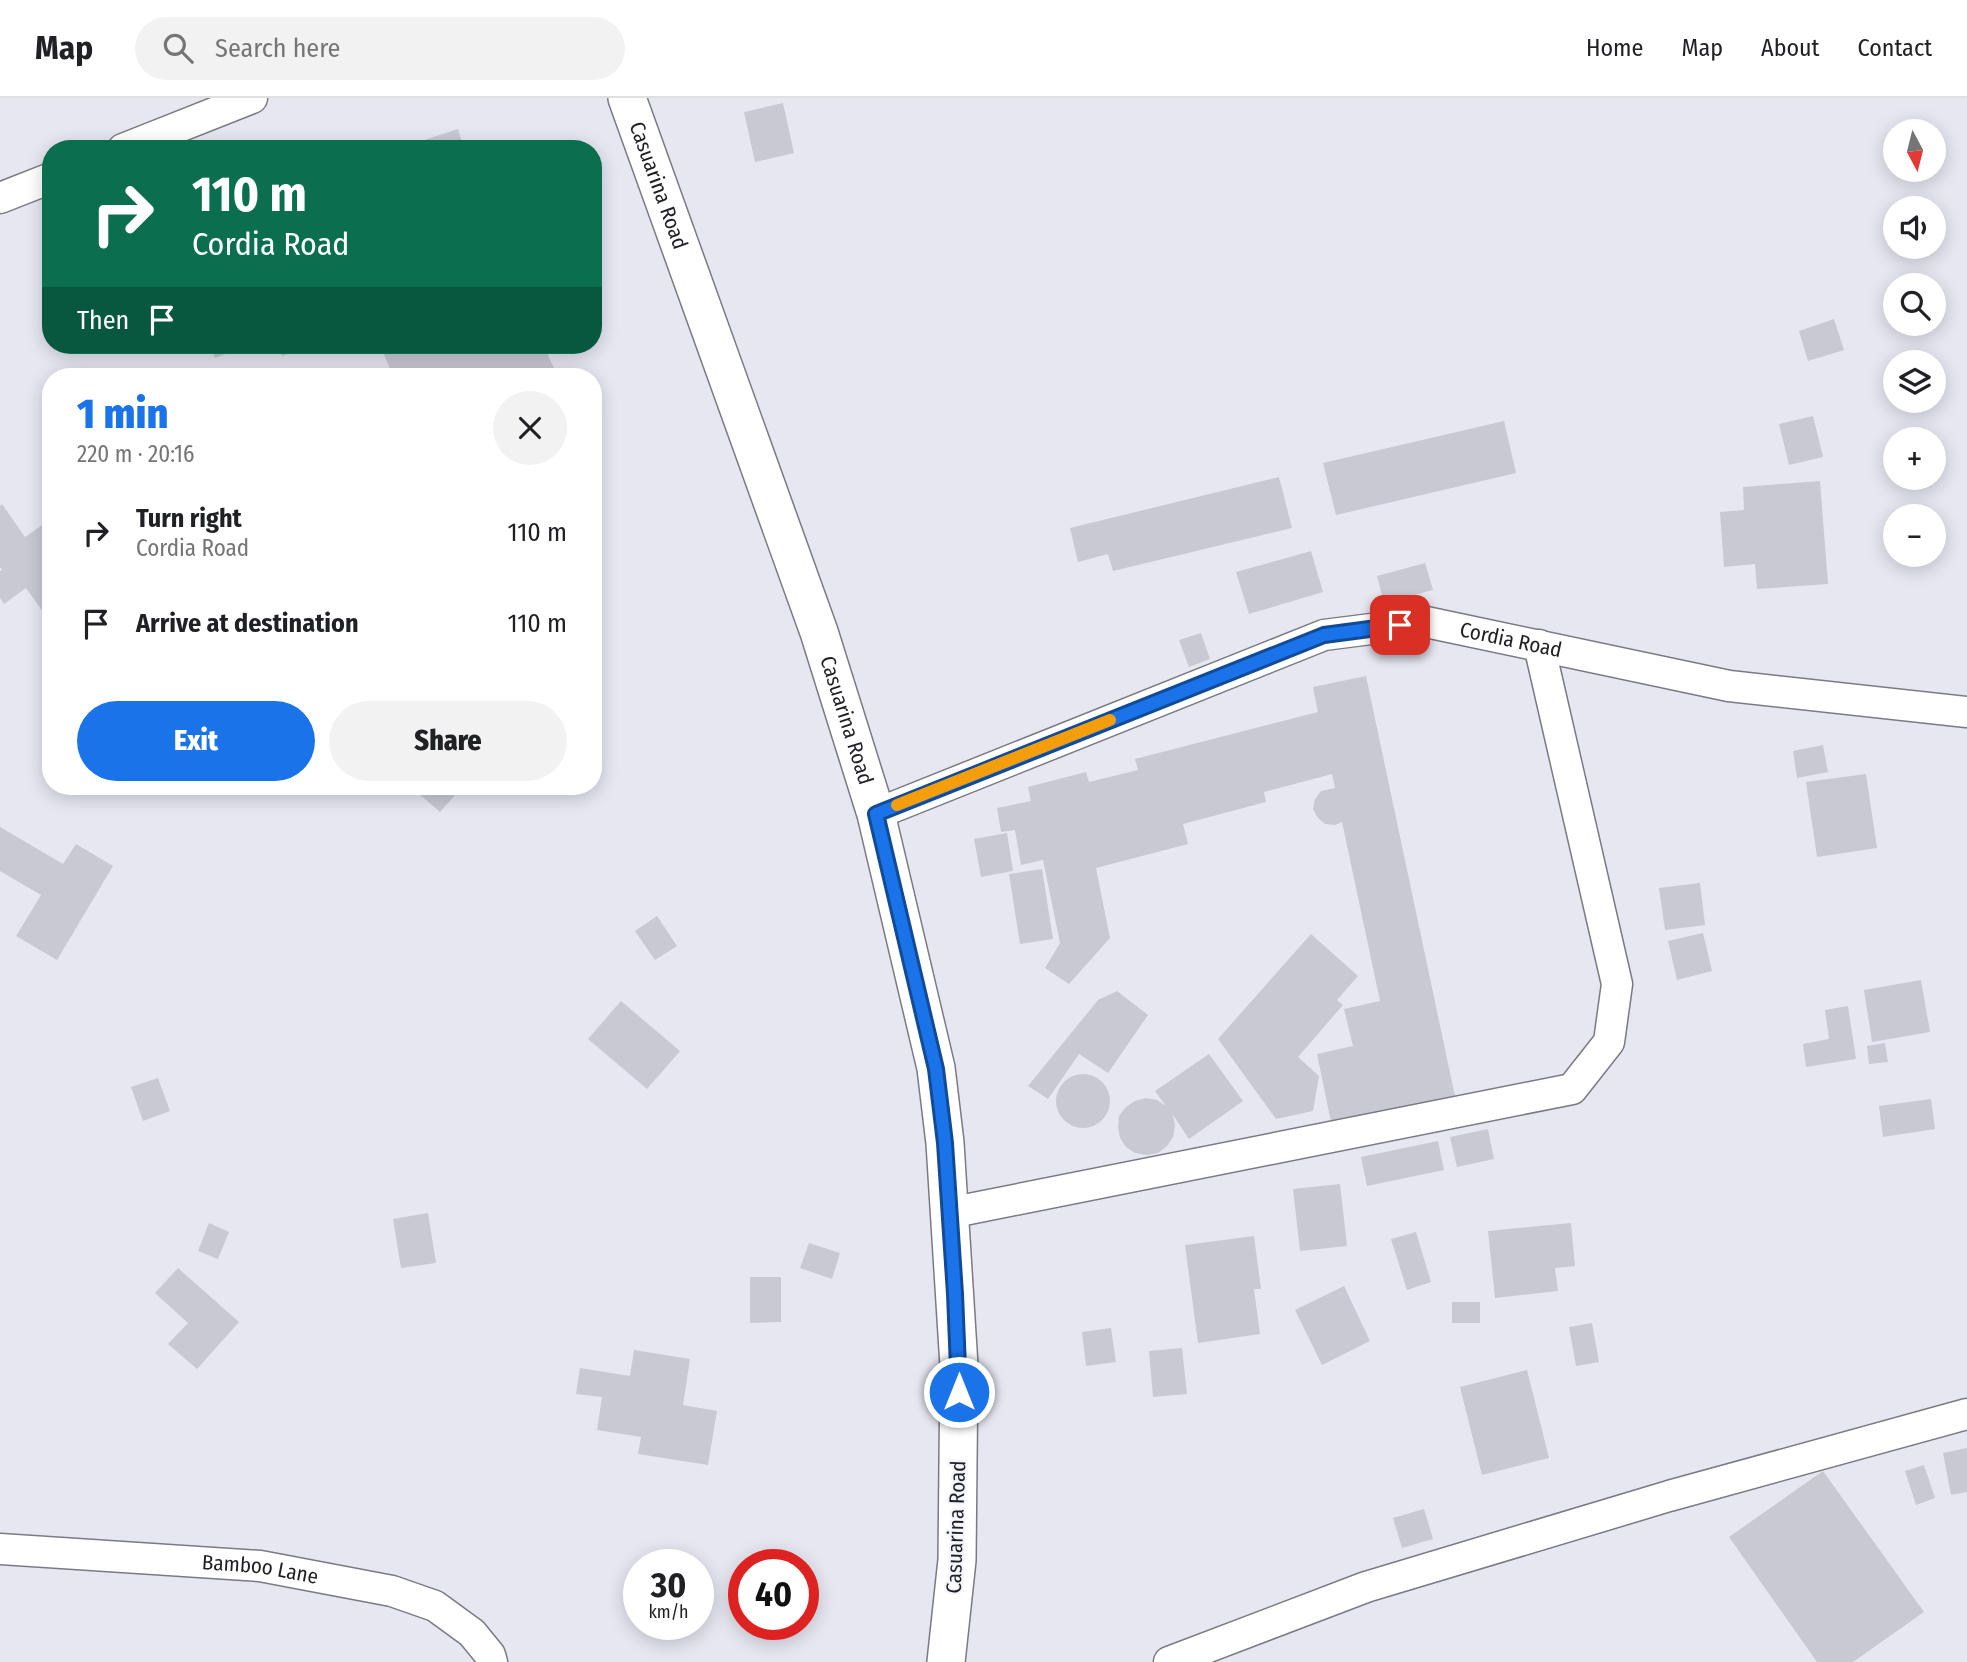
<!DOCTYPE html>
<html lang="en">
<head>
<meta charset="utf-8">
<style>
	:root { --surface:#fff; --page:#f2f2f2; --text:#202124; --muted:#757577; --line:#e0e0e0; --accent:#1a73e8 }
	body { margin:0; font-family:"Fira Sans Condensed",sans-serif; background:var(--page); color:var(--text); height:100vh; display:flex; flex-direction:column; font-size:26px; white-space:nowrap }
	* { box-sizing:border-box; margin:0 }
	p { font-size:23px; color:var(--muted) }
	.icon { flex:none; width:38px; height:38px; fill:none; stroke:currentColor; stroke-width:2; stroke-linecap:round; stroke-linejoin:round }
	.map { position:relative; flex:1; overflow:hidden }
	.side { position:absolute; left:42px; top:270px; width:560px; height:427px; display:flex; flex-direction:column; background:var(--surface); border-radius:28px; box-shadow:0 4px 18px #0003 }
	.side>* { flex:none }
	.hud { position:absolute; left:42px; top:42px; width:560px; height:214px; border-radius:28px; box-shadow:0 4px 18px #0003; background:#0b6e4f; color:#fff; overflow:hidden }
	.needle { width:46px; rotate:173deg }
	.fabs { position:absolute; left:1883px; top:21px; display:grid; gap:14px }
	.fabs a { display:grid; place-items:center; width:63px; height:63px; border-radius:50%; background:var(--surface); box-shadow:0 4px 18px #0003; font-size:35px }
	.speed { position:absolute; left:623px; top:1451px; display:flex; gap:14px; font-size:35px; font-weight:700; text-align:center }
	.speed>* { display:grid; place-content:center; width:91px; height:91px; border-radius:50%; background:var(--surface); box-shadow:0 4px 18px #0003; line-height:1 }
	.speed small { font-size:18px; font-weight:400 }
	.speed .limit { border:10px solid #d22; background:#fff; color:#111 }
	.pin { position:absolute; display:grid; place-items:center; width:60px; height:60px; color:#fff; margin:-30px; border-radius:14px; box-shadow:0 4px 10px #0006 }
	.me { position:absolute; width:77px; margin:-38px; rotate:0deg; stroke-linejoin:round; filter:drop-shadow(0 0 5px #0008) }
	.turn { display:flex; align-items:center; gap:24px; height:147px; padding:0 35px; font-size:32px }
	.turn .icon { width:91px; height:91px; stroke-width:2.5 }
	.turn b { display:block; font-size:49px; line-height:60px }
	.then { display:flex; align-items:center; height:66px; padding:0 35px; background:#0003; gap:14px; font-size:26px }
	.round { display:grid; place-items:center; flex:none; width:74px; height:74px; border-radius:37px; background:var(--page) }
	.headline { display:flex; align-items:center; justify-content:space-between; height:119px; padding:0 35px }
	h1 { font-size:42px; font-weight:800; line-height:52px; color:var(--accent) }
	.cta { display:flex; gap:14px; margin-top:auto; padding:14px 35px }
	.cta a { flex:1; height:80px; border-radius:42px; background:var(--accent); color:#fff; font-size:28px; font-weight:800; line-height:80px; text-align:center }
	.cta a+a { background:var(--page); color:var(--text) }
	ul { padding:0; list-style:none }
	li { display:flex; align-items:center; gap:21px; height:91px; padding:0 35px }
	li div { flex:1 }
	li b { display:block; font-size:26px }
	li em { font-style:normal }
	header { display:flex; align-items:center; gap:42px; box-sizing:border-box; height:98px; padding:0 35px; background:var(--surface); border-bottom:2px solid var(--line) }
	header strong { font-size:33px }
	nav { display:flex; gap:38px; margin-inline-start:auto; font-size:24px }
	.search { width:490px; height:63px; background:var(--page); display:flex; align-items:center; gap:18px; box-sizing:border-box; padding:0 24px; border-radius:38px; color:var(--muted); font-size:26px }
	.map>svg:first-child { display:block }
	.building { fill:#c9c9d4 }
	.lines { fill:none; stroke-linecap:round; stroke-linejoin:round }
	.minor-casing { stroke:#7a7a84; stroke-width:33 }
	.tertiary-casing { stroke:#7a7a84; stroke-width:40 }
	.minor { stroke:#fff; stroke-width:30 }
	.tertiary { stroke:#fff; stroke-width:37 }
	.route-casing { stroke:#114b97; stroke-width:18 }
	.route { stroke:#1a73e8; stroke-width:12 }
	.slow { stroke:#f59e0b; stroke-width:12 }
	.labels { text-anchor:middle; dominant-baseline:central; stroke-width:5; stroke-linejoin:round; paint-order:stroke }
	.street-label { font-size:21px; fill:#1f1f23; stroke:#f4f4fd }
</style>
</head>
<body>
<header>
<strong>Map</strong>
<div class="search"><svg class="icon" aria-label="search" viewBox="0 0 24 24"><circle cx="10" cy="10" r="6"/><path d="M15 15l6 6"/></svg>Search here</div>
<nav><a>Home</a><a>Map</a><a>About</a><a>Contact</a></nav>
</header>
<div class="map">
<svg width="1967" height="1564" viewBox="0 0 1967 1564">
	<rect width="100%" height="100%" fill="#e7e7f2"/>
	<path class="building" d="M783 5 794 55 755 64 744 14Z
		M458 31 464 51H400V50Z
		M1834 221 1844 252 1808 263 1799 233Z
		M210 247H250L215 260Z
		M278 247H313L282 258Z
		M380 247H544L557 278H393Z
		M1813 318 1823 359 1789 367 1779 326Z
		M1504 323 1516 375 1336 417 1323 365Z
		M1279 379 1292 430 1113 473 1108 456 1078 464 1070 430Z
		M1820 383 1828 486 1757 491 1755 466 1724 469 1720 414 1744 412 1743 389Z
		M2 406 25 439 51 421V515L46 518 26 490 4 506 0 500V473L2 472 0 469V408Z
		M1311 453 1323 494 1249 516 1236 474Z
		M1425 465 1433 492 1384 505 1377 478Z
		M1201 535 1210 561 1189 569 1179 542Z
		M1366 578 1456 1003 1332 1029 1317 956 1353 948 1344 911 1380 903 1342 724 1335 727 1325 726 1318 720 1313 711 1315 701 1321 693 1335 690 1332 676 1264 694 1266 704 1183 726 1188 746 1096 770 1110 840 1069 886 1045 870 1060 845 1043 762 1021 767 1015 732 1001 734 997 710 1031 703 1028 689 1086 674 1089 684 1138 672 1135 661 1318 614 1313 589Z
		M1823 647 1828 674 1797 680 1793 653Z
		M1866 676 1877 750 1817 759 1806 684Z
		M410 688H463L440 714Z
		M0 729 63 766 76 746 113 768 57 862 16 838 41 797 0 773Z
		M1007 735 1013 773 981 779 974 741Z
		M1042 771 1053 841 1020 846 1009 776Z
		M1700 785 1705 827 1665 832 1659 790Z
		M657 818 677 848 655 862 635 833Z
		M1703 835 1712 873 1677 882 1668 843Z
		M1311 836 1358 878 1337 902 1343 907 1298 959 1319 978 1313 1013 1276 1021 1218 941Z
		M1921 882 1930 934 1872 944 1864 892Z
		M1117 893 1148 917 1108 975 1079 956 1048 1001 1028 988 1098 902Z
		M621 903 680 953 647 991 588 941Z
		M1848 908 1856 961 1806 969 1803 946 1829 941 1825 912Z
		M1885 945 1888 964 1869 966 1867 948Z
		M1209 956 1243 1003 1189 1041 1173 1017 1175 1028 1173 1039 1167 1048 1158 1055 1147 1057 1135 1055 1126 1049 1120 1040 1118 1029 1119 1018 1126 1009 1135 1003 1146 1000 1157 1002 1166 1008 1155 993Z
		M1056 1003a27 27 0 1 1 54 0a27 27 0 1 1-54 0Z
		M158 980 170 1013 143 1023 131 989Z
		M1931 1001 1935 1031 1883 1039 1879 1008Z
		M1488 1031 1494 1061 1457 1069 1450 1039Z
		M1438 1043 1444 1072 1367 1088 1361 1059Z
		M1340 1086 1347 1148 1300 1153 1293 1091Z
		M428 1115 436 1165 401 1170 393 1121Z
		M209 1125 229 1134 218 1161 198 1153Z
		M1571 1125 1575 1168 1555 1170 1558 1193 1495 1200 1488 1133Z
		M1416 1134 1431 1184 1407 1192 1391 1141Z
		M1254 1138 1261 1191H1254L1260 1236 1198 1245 1185 1147Z
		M809 1145 840 1155 832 1181 800 1170Z
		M178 1170 239 1224 197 1271 168 1246 188 1225 155 1195Z
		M750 1179H781V1224L750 1225Z
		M1344 1188 1370 1243 1322 1267 1295 1212Z
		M1452 1204H1480V1225H1452Z
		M1592 1225 1599 1264 1576 1268 1569 1229Z
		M1111 1230 1116 1264 1086 1268 1082 1234Z
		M1182 1250 1187 1296 1153 1299 1149 1253Z
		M634 1252 690 1261 683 1307 717 1313 708 1367 638 1356 641 1339 597 1332 602 1299 576 1296 580 1270 630 1278Z
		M1527 1272 1549 1360 1482 1377 1460 1289Z
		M1967 1350V1394L1951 1397 1943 1355Z
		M1924 1367 1935 1400 1916 1407 1905 1373Z
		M1823 1373 1924 1514 1853 1564H1817L1729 1439Z
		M1424 1411 1433 1441 1402 1450 1393 1420Z"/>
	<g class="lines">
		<defs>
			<g id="minor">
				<path d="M123 51 252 0"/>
				<path d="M0 100 51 80"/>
				<path id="s1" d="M876 716 1324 537 1426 524 1729 588 1967 614"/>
				<path d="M949 1115 1572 991 1609 944 1617 886 1539 547"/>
				<path id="s2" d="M0 1451 260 1468 392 1493 435 1508 472 1535 490 1557 492 1564"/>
				<path d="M1169 1564 1366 1489 1669 1398 1967 1316"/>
			</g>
			<g id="tertiary">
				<path id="s3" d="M627 0 819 534 876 716 936 970 945 1045 959 1268 957 1462 946 1564"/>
			</g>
		</defs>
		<use href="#minor" class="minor-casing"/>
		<use href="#tertiary" class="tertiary-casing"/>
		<use href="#minor" class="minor"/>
		<use href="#tertiary" class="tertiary"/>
	</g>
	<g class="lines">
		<defs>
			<path id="route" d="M959 1294 955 1196 945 1045 936 971 876 716 1324 537 1400 527"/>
		</defs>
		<use href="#route" class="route-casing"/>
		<use href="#route" class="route"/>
		<path class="slow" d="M897 707 1110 622"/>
	</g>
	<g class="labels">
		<g class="street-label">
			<text stroke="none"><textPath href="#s3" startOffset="93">Casuarina Road</textPath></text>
			<text stroke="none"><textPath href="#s1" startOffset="672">Cordia Road</textPath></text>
			<text stroke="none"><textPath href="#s3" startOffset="660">Casuarina Road</textPath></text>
			<text transform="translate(956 1429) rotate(-88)">Casuarina Road</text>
			<text stroke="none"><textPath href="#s2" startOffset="261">Bamboo Lane</textPath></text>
		</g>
	</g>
</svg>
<div class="fabs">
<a><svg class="needle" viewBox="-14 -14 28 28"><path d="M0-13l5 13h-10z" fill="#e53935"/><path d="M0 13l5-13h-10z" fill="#757577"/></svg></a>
<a><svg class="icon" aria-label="sound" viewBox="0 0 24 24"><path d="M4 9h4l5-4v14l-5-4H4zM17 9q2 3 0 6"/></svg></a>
<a><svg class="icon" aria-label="search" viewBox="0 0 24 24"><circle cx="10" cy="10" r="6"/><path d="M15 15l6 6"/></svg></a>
<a><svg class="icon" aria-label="layers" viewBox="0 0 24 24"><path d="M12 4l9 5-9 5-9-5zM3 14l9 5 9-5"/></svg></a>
<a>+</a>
<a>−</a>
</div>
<div class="speed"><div>30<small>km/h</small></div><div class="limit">40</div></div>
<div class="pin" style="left:1400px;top:527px;background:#d93025"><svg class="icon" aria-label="arrive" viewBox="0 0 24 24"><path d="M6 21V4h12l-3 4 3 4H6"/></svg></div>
<svg class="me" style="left:959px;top:1294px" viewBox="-20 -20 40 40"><circle r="17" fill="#1a73e8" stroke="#fff" stroke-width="3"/><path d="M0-11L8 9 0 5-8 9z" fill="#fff"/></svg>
<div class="hud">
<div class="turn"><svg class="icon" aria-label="right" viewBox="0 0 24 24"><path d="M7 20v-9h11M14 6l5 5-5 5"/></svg><div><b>110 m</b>Cordia Road</div></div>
<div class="then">Then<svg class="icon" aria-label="arrive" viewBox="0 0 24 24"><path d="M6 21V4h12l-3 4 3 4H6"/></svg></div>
</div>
<section class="side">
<div class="headline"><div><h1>1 min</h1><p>220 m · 20:16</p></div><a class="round"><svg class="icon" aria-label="close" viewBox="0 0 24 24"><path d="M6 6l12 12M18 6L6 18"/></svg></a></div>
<ul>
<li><svg class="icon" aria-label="right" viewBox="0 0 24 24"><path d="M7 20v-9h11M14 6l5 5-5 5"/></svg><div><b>Turn right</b><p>Cordia Road</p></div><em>110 m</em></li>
<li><svg class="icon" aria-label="arrive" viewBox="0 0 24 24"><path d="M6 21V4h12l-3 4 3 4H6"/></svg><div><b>Arrive at destination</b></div><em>110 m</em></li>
</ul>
<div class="cta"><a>Exit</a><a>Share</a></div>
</section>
</div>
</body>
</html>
